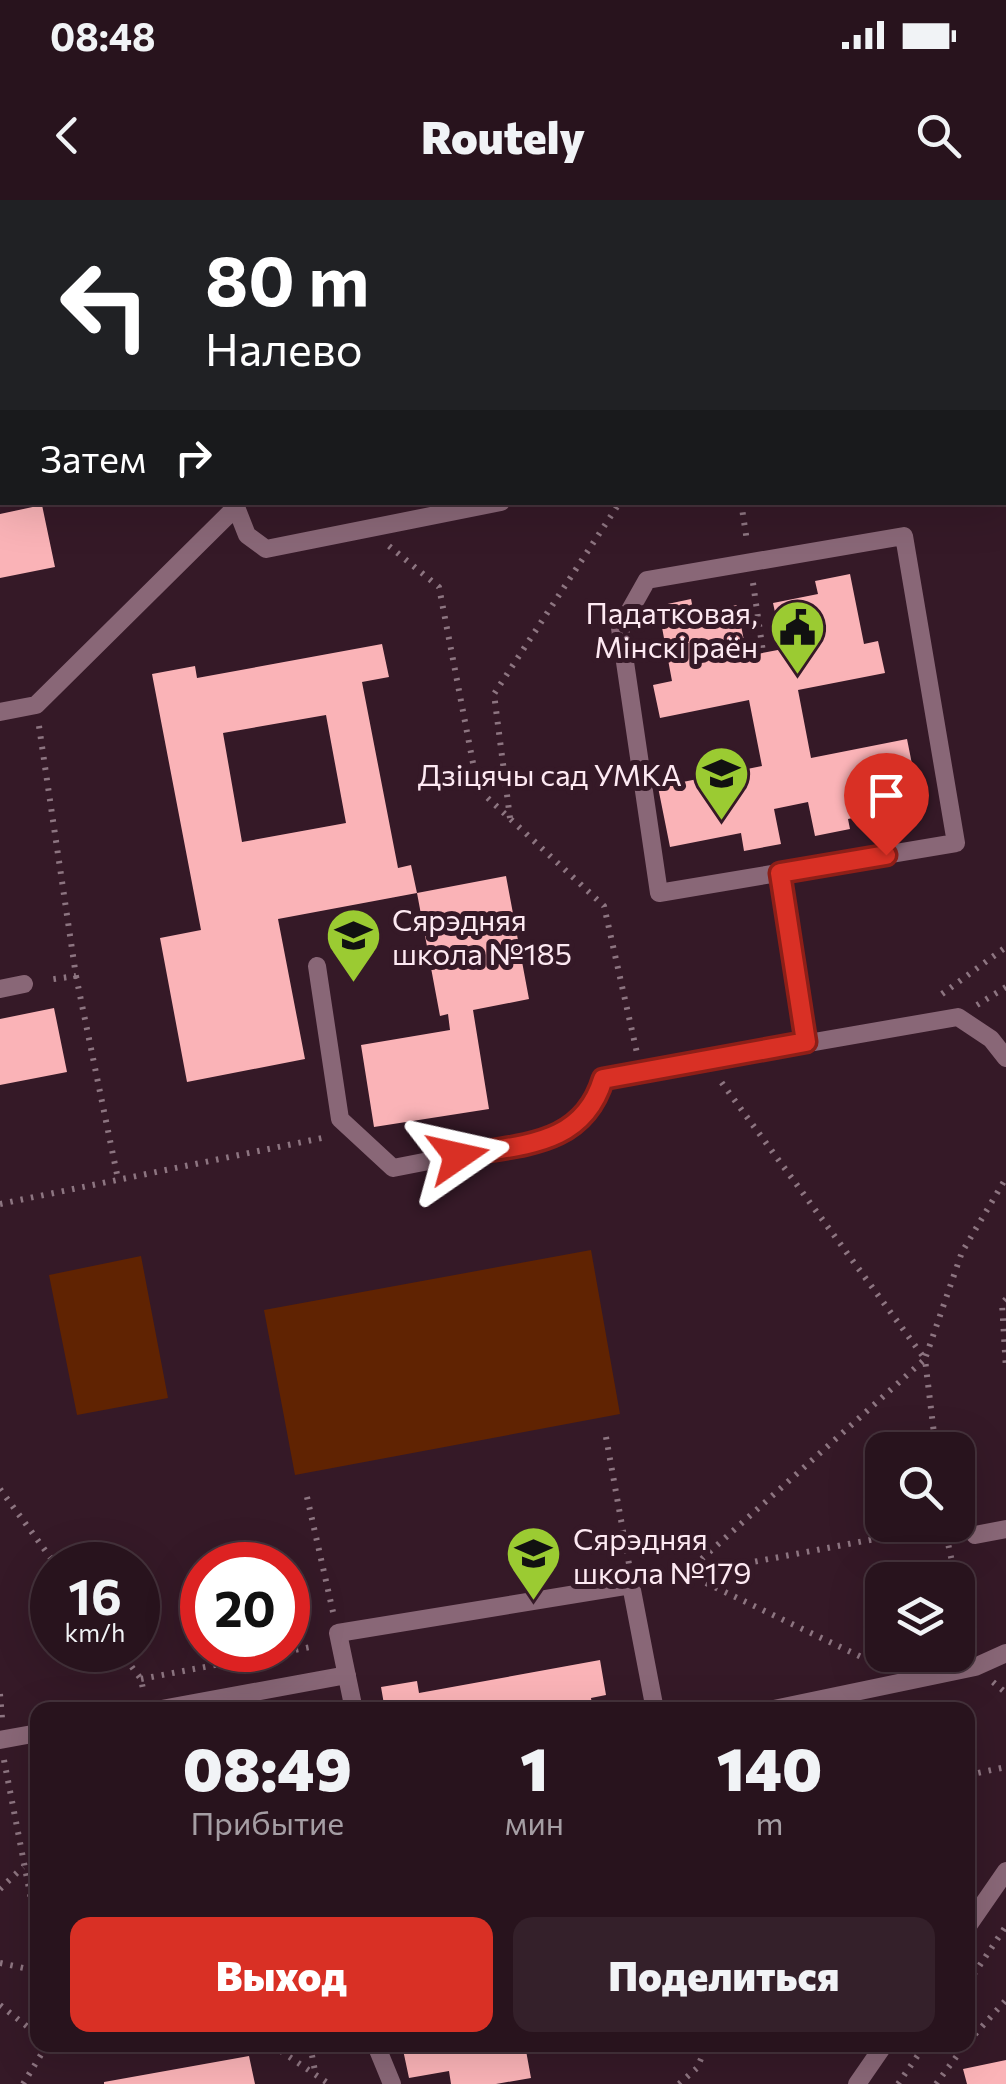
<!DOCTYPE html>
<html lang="ru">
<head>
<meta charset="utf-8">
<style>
	:root { --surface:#28131d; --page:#34202a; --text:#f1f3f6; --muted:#a59ea4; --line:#44323b; --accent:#d93025 }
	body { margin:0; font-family:Commissioner,sans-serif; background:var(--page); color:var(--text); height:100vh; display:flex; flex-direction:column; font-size:38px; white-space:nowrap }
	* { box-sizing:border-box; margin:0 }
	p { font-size:32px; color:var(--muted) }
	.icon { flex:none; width:55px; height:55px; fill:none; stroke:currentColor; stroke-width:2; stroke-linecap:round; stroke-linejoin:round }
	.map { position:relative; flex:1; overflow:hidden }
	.side { position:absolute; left:30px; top:1502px; width:945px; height:350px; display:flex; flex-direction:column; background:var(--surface); border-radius:20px; box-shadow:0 10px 40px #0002,0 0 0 2px var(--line) }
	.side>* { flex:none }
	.banner { position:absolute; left:0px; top:0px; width:1008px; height:305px; box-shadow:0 10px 40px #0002,0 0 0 2px var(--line); background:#202124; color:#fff; overflow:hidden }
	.buttons { position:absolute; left:865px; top:1232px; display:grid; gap:20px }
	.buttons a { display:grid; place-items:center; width:110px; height:110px; border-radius:20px; background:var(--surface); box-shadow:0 10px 40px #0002,0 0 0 2px var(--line); font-size:50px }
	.speed { position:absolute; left:30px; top:1342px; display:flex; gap:20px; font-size:50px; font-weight:700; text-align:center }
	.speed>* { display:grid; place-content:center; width:130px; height:130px; border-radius:50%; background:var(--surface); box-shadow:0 10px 40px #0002,0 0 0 2px var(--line); line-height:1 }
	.speed small { font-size:25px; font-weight:400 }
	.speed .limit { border:15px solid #d22; background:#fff; color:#111 }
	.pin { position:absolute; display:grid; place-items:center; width:85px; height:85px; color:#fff; margin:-102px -42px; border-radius:50% 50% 50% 0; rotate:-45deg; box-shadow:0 0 10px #0007 }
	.pin .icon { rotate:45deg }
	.me { position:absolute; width:110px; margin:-55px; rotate:79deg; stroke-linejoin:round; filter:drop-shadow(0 0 8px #0008) }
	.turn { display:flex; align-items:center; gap:35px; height:210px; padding:0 40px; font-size:45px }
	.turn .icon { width:130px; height:130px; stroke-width:2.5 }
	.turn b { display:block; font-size:70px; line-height:85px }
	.then { display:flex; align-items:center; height:95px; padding:0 40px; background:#0003; gap:20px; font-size:38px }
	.eta { display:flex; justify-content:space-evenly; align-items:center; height:170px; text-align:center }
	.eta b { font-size:60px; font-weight:800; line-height:70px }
	.action { display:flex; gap:20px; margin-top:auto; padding:20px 40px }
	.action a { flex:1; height:115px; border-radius:20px; background:var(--accent); color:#fff; font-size:40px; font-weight:800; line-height:115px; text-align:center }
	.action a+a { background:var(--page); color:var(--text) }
	.status { display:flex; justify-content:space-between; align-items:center; height:70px; padding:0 50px; background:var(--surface); direction:ltr }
	.status svg { height:28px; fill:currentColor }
	header { display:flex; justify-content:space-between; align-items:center; height:130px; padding:0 40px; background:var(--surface); font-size:45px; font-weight:800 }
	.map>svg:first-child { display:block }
	.green { fill:#602302 }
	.building { fill:#fab3b7; fill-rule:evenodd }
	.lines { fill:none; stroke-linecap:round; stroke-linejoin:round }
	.path { stroke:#8d7581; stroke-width:6; stroke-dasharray:2.5 8; stroke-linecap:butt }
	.service { stroke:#896777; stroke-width:18 }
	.route-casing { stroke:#8d1f18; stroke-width:25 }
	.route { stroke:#d93025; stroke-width:18 }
	.labels { text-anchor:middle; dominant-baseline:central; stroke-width:10; stroke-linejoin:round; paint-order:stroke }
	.poi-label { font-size:30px; fill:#fde9f2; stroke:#351927; text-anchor:end }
</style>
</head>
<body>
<div class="status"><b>08:48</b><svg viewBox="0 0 49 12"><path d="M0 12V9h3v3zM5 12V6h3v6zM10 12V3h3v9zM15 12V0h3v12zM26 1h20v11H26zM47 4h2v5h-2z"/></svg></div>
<header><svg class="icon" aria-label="back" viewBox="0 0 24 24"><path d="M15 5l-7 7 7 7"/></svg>Routely<svg class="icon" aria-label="search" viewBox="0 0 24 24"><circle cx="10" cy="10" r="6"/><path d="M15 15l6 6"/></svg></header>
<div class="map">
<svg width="1006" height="1884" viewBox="0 0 1006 1884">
	<rect width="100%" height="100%" fill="#351927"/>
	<path class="green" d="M591 1050 620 1214 295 1275 264 1110Z
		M141 1056 168 1198 77 1215 49 1075Z"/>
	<path class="building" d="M42 305 55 367 0 378V314Z
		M850 374 864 444 878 441 885 473 798 490 811 558 907 539 920 604 848 619 850 629 815 636 808 602 774 609 781 644 744 651 741 633 670 647 658 587 762 566 749 500 660 518 653 485 672 481 658 406 691 399 694 414 737 405 747 456 783 449 773 403 818 394 815 381Z
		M382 444 389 477 362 482 398 668 411 665 417 693 278 719 305 859 187 882 160 738 201 730 152 474 195 466 197 478ZM326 515 346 623 242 642 223 533Z
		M506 676 529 799 473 810 489 909 374 927 361 845 450 830 448 814 440 816 417 693Z
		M54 808 67 872 0 885V819Z
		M600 1460 606 1495 591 1498 593 1510H385L381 1487 417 1481 419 1493Z
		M402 1845H525L531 1878 496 1884H451L449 1871 409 1878Z
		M249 1856 255 1884H104V1882Z
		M1006 1860V1884H967L963 1869Z"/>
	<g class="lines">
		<path class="path" d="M877 2 879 0
			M1005 24H1006
			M1005 182H1006
			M1005 266 1006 267
			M741 302 747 341
			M389 346 439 387 478 589 604 706 637 853
			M753 383 763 452
			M39 526 76 776 47 780
			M510 618 494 494 620 302
			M76 776 118 979
			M942 794 1006 747
			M977 805 1006 787
			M0 1004 327 937
			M1006 1099 1002 1103 1006 1169
			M606 1237 629 1364
			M936 1250 925 1159 962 1052 1006 978
			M0 1289 56 1365
			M307 1297 333 1412
			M944 1325 956 1380
			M686 1373 925 1159 719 879
			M687 1374 874 1463
			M652 1381 944 1326
			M958 1386 970 1443
			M119 1450 141 1479 144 1494
			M141 1479 316 1446
			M993 1482 1006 1493
			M0 1494 2 1518
			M4 1560 38 1735
			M968 1575 1006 1567
			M0 1689 23 1667
			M0 1763 38 1771
			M968 1783 1006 1726
			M0 1805 38 1835
			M968 1842 1006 1800
			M272 1845 329 1884
			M310 1845 315 1871
			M23 1884 47 1845
			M679 1884 697 1868 707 1845
			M898 1884 925 1845
			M936 1884 965 1845"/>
		<path class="service" d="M179 0V2
			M463 0V2
			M778 0 779 2
			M234 302 247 335 266 349 501 302
			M904 336 956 643 659 693 620 428 647 380Z
			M0 512 36 505 235 308
			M780 673 805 842
			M317 766 340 919 393 968 557 936C581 923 595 906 603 879L958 817 991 839 1006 858
			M0 789 24 784
			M975 1335 1006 1329
			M156 1510 347 1475
			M354 1510 338 1433 631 1385 655 1510
			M769 1510 975 1467 1006 1453
			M0 1540 38 1533
			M968 1726 1006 1671
			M376 1845 392 1884
			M857 1884 884 1845"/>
	</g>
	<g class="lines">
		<defs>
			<path id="route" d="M458 956C519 944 582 948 603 879L806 842 780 673 886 655"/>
		</defs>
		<use href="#route" class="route-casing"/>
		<use href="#route" class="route"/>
	</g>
	<defs>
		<symbol id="civic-pin" viewBox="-11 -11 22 30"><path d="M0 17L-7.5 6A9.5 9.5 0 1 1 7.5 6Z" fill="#9bcb32" stroke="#351927"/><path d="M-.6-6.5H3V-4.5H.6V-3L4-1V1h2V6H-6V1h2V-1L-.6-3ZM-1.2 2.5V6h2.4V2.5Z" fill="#111"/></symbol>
		<symbol id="school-pin" viewBox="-11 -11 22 30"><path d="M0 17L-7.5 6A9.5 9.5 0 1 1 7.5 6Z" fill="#9bcb32" stroke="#351927"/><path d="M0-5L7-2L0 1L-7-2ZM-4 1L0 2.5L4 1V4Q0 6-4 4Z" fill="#111"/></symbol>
	</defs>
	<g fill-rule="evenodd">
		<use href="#civic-pin" x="766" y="396" width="63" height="86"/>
		<use href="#school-pin" x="690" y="542" width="63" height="86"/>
		<use href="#school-pin" x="322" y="704" width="63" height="86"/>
		<use href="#school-pin" x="502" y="1322" width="63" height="86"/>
	</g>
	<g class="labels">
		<g class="poi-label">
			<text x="758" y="411">Падатковая,<tspan x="758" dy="34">Мінскі раён</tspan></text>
			<text x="682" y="573">Дзіцячы сад УМКА</text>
			<text x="392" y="718" text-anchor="start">Сярэдняя<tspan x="392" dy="34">школа №185</tspan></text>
			<text x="573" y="1337" text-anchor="start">Сярэдняя<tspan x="573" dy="34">школа №179</tspan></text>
		</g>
	</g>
</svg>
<div class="buttons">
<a><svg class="icon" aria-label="search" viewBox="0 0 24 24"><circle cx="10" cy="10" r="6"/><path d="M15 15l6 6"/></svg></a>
<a><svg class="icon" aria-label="layers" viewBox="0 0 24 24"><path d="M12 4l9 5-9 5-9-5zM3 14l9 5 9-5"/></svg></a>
</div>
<div class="speed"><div>16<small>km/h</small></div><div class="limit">20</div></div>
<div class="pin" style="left:886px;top:655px;background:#d93025"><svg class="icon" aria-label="arrive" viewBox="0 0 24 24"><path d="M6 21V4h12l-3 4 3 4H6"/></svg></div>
<svg class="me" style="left:458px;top:956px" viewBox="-20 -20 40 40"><path d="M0-17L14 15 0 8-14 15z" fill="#d93025" stroke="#fff" stroke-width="4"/></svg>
<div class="banner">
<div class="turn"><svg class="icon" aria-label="left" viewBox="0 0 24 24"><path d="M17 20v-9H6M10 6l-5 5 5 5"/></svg><div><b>80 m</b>Налево</div></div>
<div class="then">Затем<svg class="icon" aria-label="right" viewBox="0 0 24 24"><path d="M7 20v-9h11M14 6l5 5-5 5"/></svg></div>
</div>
<section class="side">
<div class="eta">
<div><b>08:49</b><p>Прибытие</p></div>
<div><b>1</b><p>мин</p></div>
<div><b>140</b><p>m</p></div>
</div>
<div class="action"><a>Выход</a><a>Поделиться</a></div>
</section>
</div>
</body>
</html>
